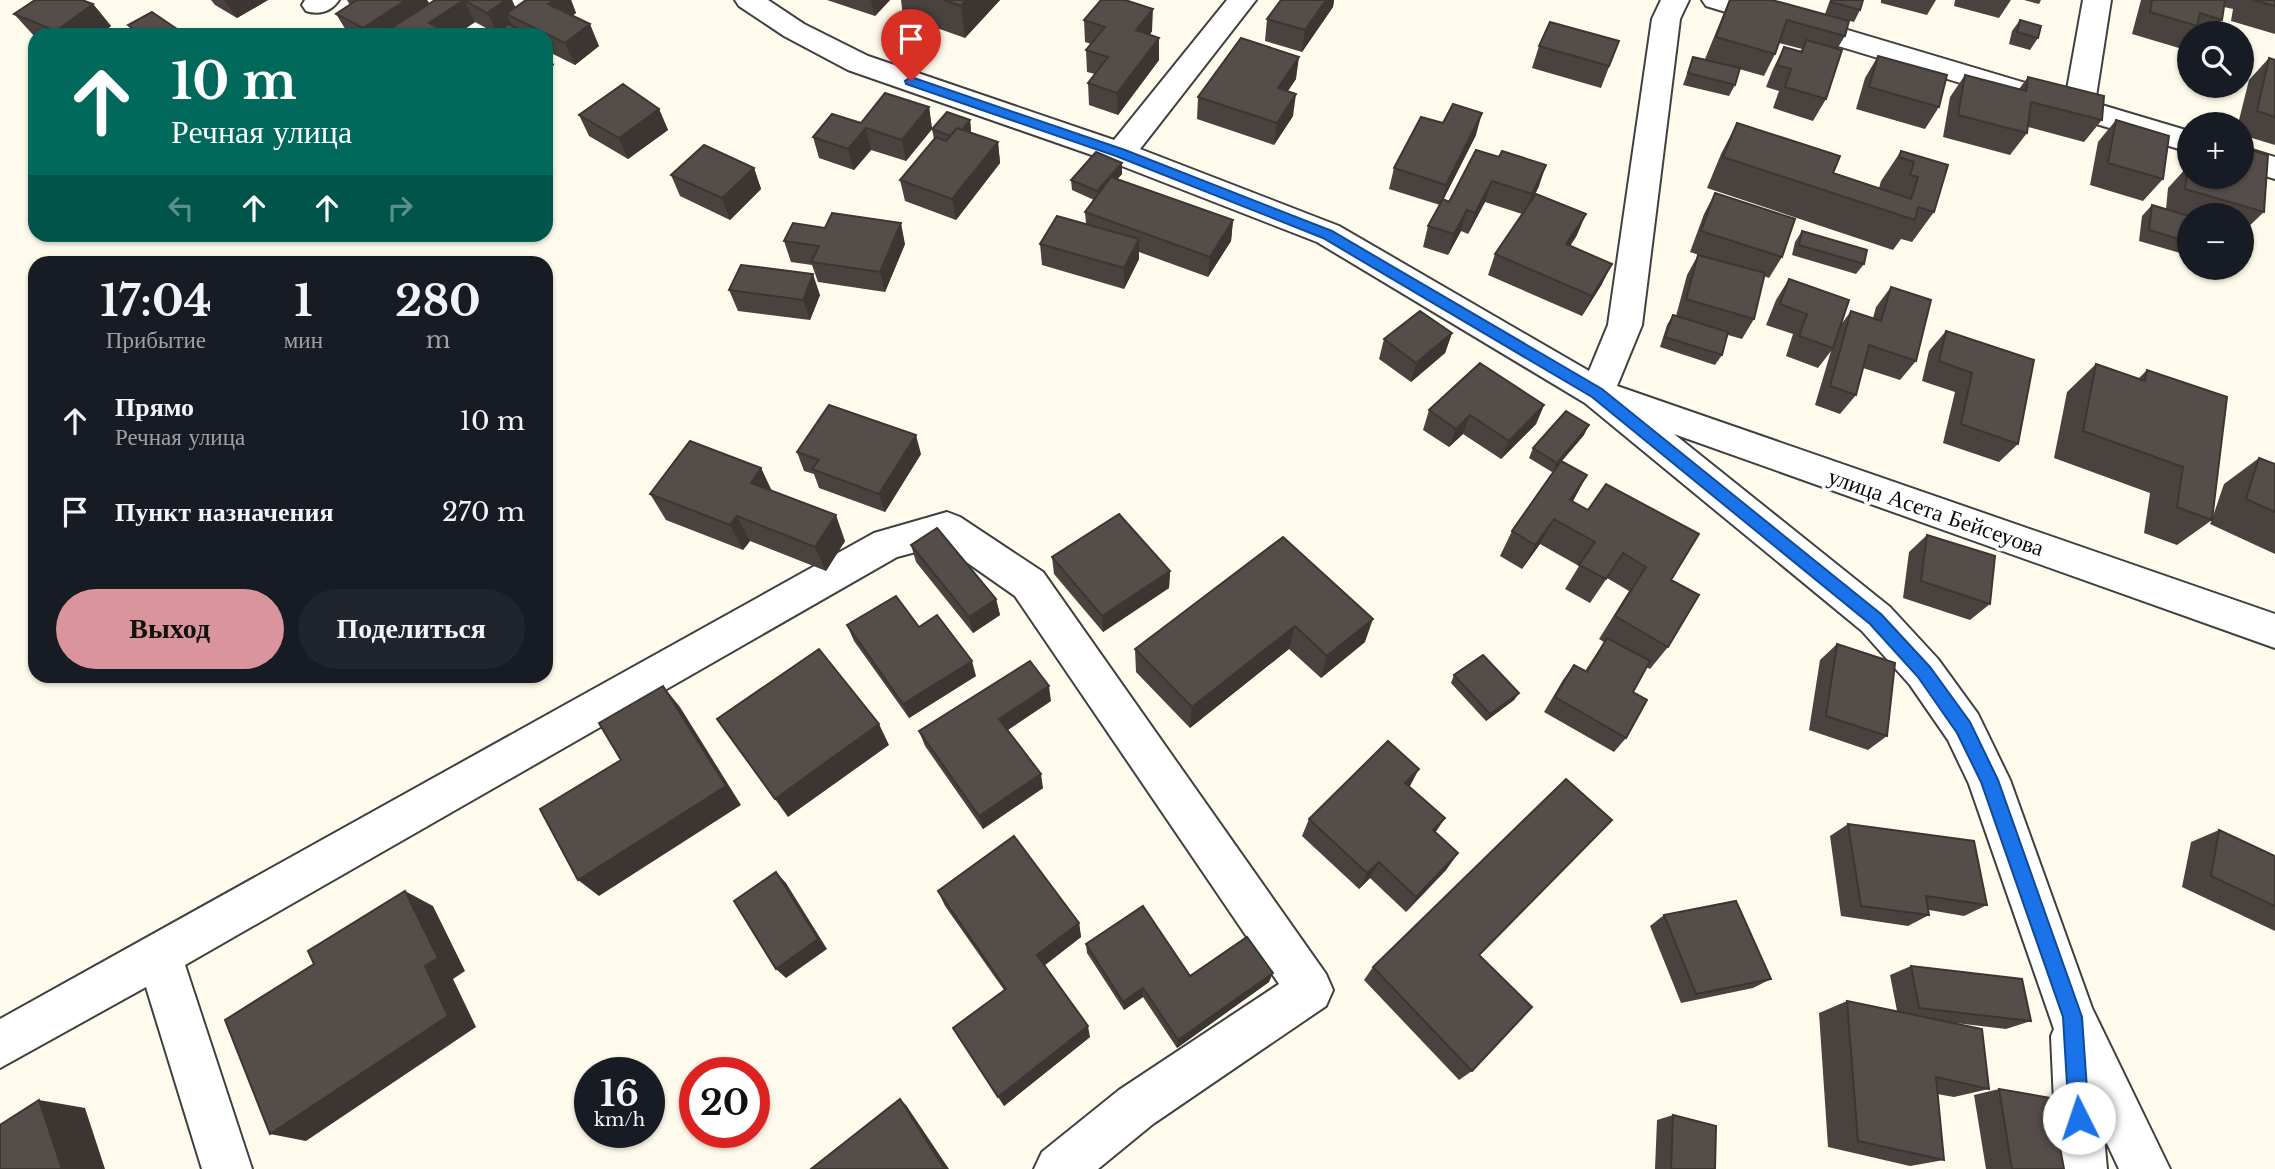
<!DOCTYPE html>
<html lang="ru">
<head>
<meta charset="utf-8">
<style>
	:root { --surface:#171b24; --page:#20242c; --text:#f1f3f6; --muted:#9ea1a6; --accent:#da959c }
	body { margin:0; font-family:"Libre Baskerville",serif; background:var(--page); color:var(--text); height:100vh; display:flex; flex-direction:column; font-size:26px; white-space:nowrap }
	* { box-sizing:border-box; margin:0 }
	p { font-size:23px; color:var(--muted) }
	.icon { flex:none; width:38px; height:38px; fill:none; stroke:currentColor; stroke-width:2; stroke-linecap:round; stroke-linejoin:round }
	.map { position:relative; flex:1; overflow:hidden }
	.drawer { position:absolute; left:28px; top:256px; width:525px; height:427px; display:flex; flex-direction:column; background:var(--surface); border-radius:21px; box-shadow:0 2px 5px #0004 }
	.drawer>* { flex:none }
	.guide { position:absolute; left:28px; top:28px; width:525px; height:214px; border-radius:21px; box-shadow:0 2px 5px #0004; background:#00695c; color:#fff; overflow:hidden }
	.tools { position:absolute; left:2177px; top:21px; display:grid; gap:14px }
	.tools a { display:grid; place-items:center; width:77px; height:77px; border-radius:50%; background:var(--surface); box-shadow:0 2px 5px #0004; font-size:35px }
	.speed { position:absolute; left:574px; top:1057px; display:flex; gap:14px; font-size:35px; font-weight:700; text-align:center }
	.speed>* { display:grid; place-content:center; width:91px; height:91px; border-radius:50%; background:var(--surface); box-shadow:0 2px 5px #0004; line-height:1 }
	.speed small { font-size:18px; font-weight:400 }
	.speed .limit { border:10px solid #d22; background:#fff; color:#111 }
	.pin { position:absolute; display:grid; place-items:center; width:60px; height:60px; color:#fff; margin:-72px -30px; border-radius:50% 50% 50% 0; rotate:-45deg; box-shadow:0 0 7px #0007 }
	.pin .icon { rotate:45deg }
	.me { position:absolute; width:77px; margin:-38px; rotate:356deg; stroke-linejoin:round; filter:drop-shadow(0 0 5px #0008) }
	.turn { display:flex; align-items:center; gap:24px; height:147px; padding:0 28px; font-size:32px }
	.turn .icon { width:91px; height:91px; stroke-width:2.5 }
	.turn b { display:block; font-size:49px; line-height:60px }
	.lanes { display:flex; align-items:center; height:66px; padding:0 28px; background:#0003; justify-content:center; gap:35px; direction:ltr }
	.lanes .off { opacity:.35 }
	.eta { display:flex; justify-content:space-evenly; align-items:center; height:119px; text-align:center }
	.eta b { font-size:42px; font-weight:700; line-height:49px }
	.cta { display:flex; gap:14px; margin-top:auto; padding:14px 28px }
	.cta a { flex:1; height:80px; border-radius:42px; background:var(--accent); color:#111; font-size:28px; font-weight:700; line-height:80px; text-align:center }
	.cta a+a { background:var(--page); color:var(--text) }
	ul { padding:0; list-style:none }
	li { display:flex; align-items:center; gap:21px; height:91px; padding:0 28px }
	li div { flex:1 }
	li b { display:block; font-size:26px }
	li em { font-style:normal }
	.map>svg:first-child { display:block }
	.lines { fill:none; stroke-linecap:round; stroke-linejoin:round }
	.minor-casing { stroke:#404040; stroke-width:4 }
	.minor { fill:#fff; fill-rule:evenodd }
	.wall { fill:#49423f }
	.shaded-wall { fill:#3c3633 }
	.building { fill:#554d49; stroke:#3c3633; stroke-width:2 }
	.route { fill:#1a73e8; stroke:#114b97; stroke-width:2 }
	.labels { text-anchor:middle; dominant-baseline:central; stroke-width:7; stroke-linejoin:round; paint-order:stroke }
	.street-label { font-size:23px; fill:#0d0d0d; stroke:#fff }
</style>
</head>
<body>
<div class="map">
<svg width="2275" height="1169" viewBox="0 0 2275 1169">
	<rect width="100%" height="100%" fill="#fffbec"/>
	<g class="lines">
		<defs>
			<path id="minor" d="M305 0H339C331 12 319 15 306 11L302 5Z
				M735 0H768L804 24 868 56 1114 140 1227 0H1256L1140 149 1339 226 1589 371 1608 325 1652 19 1661 0H1689L1680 19 1642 325 1617 386 2275 614V648L1674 434 1890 607 1938 659 1978 714 2010 780 2092 1008 2170 1169H2119L2104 1137 2107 1169H2057L2051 1036 2054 1029 1969 784 1948 740 1910 685 1862 631 1585 403 1317 242 1109 161 848 70 784 36 739 6Z
				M1702 0H1747L2066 95 2083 0H2111L2095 103 2189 131V152L1706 6Z
				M2242 147 2275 157V179L2242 169Z
				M947 512 960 517 1043 572 1326 974 1333 990 1326 1006 1153 1124 1098 1169H1034L1042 1152 1119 1090 1279 984 1015 596 942 545 897 557 185 965 252 1169H202L146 987 0 1068V1019L874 533Z"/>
		</defs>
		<use href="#minor" class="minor-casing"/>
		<use href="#minor" class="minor"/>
	</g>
	<path class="wall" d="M211 0H268L237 18 215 5Z
		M347 0H427L430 4 435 0H512L515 8 526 0H571L576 13 572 16 599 46 575 65 547 51 554 65 546 70V35H492L495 33 475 22 456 35H349L336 14 350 5Z
		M827 0H890L875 16Z
		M901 0H1000L965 38 903 16Z
		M1281 0H1334L1333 7 1302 52 1265 41 1267 19Z
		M1729 0H1772L1845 36 1837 49 1826 99 1813 121 1773 108 1779 91 1766 87 1773 69 1784 47 1800 51 1802 49 1779 43 1775 54 1764 76 1739 69 1735 85 1729 96 1683 85 1693 57 1705 59Z
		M1830 0H1863L1860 10 1854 22 1825 14Z
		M1881 0H1936L1927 15 1881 3Z
		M1955 0H2011L1999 18 1954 6Z
		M2024 0H2041L2039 4Z
		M2141 0H2275V34L2231 21 2233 9 2224 7 2222 20 2210 33H2189V38L2188 37 2179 48 2132 34Z
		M93 4 111 26 99 35H35V37L14 14Z
		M1084 20 1152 31 1150 35 1159 60 1118 115 1089 105 1088 83 1095 74 1087 72 1086 50 1091 44 1085 42Z
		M2020 20 2038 38 2030 50 2009 44 2012 31Z
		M128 25 180 31 183 35H135Z
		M1619 41 1601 88 1532 68 1539 46Z
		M1878 56 1939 107 1925 129 1856 109 1865 78Z
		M2269 58 2275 60V145L2242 135V124H2238L2249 80Z
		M1965 75 2019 89 2028 77 2102 120 2084 142 2028 127 2027 133 2010 155 1943 137 1950 97Z
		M1296 79 1287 92 1293 116 1274 145 1197 119 1198 97Z
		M929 107 932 129 906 161 871 150 854 170 819 158 813 137 861 123Z
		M659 109 668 130 628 159 589 136 579 115Z
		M970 120 971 131 970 132 998 142 1000 163 956 220 905 201 900 180 934 139 932 129Z
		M2116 120 2163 179 2143 201 2090 185 2098 142Z
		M1443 123 1476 135 1443 200 1449 202 1476 150 1539 186 1532 201 1577 235 1570 246 1602 284 1582 316 1488 275 1495 254 1522 214 1485 202 1468 234 1461 231 1448 255 1423 247 1428 226 1440 205 1389 189 1394 168Z
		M1737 123 1833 173 1879 188 1881 181 1901 151 1948 165 1934 212 1912 242 1901 239 1893 250 1707 188 1721 154Z
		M1122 163V174L1117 179 1233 220 1231 241 1208 277 1139 252V259L1124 289 1042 265 1040 244 1086 224 1085 212 1094 200 1072 190 1071 180Z
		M2188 166 2189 177H2242L2264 212 2242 233V215H2189V244L2180 253 2139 241 2142 216 2152 205 2166 209 2168 188Z
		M754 168 761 189 730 220 680 196 671 175Z
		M1715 193 1782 257 1769 278 1764 276 1754 319 1742 339 1728 335 1722 355 1715 365 1660 347 1667 325 1673 315 1676 316 1687 275 1698 255 1702 256 1690 252 1704 214Z
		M1802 231 1864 264 1856 274 1792 255 1795 242Z
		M784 241 905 244 885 292 818 282 812 265 791 262Z
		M1789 279 1840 326 1851 311 1873 318 1876 307 1891 287 1916 361 1900 380 1863 368 1856 395 1840 414 1815 405 1831 351 1818 368 1786 356 1793 334 1766 325 1776 300Z
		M729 290 820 295 810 320 738 311Z
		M1946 331 2018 444 1999 462 1943 443 1955 392 1922 381 1929 351Z
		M1452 333 1445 353 1411 382 1379 359 1384 339Z
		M2096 364 2138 379 2147 370 2212 519 2224 484 2259 458 2275 464V554L2210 524 2212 520 2177 545 2144 533 2150 493 2054 458 2067 392Z
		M1544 405 1536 424 1501 459 1463 434 1449 447 1423 430 1429 410Z
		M1584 435 1562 461 1587 475 1573 501 1671 580 1668 647 1650 669 1646 667 1633 692 1626 738 1614 752 1544 712 1563 680 1574 665 1585 671 1604 642 1599 639 1629 591 1607 578 1590 603 1565 589 1579 566 1540 544 1522 569 1500 556 1512 531 1557 467 1552 472 1529 458 1533 448Z
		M797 452 921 454 885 512 819 488 814 474 804 471Z
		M761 468 772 491 845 541 826 571 750 541 743 550 666 520 650 494Z
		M1927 535 1990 604 1970 620 1903 598 1909 552Z
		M1283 537 1365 642 1321 678 1289 649 1190 728 1136 672 1135 649Z
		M911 545 996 599 1000 615 973 633 916 562Z
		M1052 557 1170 571 1169 588 1103 632 1054 574Z
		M847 625 919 627 976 676 909 718 854 641Z
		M1837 644 1887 736 1868 750 1809 730 1820 660Z
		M1454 675 1519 693 1514 700 1486 721 1451 683Z
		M1051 701 1008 730 1043 788 983 829 925 746 919 731Z
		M1409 787 1445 818 1435 833 1458 853 1446 870 1406 912 1370 878 1359 889 1302 836 1309 819Z
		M1848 824 1987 905 1964 916 1929 910V915L1908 926 1841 916 1830 836Z
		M2219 830 2275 856V931L2182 887 2191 842Z
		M938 891 1079 923 1081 937 1045 965 1090 1037 1004 1106V990L945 906Z
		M1664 915 1771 979 1753 988 1681 1003 1650 926Z
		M1086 944 1190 976 1269 982 1177 1048 1143 997 1124 1010 1087 953Z
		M1479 955 1472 1071 1459 1080 1364 980 1373 967Z
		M1911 966 2031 1021 2006 1029 1947 1022 1989 1089 1954 1097 1937 1094 1944 1160 1910 1166 1828 1147 1819 1013 1847 1001 1897 1011 1890 975Z
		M1999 1089 2064 1169H1986L1974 1095Z
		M1673 1115 1715 1169H1655L1657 1120Z"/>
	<path class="shaded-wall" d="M224 0H268L237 18Z
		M406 0H427L434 12 384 33 385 35H367L363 28Z
		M464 0 475 22 456 35H436L429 23Z
		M506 0H512L521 19 506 14 512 26 499 35 487 13Z
		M554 0H571L576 13 558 26 548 4Z
		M871 0H890L875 16Z
		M966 0H1000L965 38 961 6Z
		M1326 0H1334L1333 7 1302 52 1305 30Z
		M93 4 111 26 99 35H59L56 31Z
		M1153 9 1152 31 1136 52V30Z
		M590 24 599 46 575 65 565 43Z
		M180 31 183 35H172Z
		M1159 38V60L1118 115 1117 93Z
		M546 48 554 65 546 70Z
		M1299 57 1296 79 1275 110 1278 88Z
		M1296 94 1293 116 1274 145 1277 123Z
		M929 107 932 129 906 161 902 140Z
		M659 109 668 130 628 159 619 138Z
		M1482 113 1476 135 1440 206 1446 185Z
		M970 120 971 131 957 149 955 138Z
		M866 128 871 150 854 170 848 149Z
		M998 142 1000 163 956 220 952 199Z
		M1122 163V174L1098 201 1097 191Z
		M1546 165 1539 186 1524 215 1532 194Z
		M754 168 761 189 730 220 722 198Z
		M1492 181 1485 202 1468 234 1475 213Z
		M1467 210 1461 231 1448 255 1454 234Z
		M1586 214 1577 235 1558 265 1566 244Z
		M1233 220 1231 241 1208 277 1210 257Z
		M901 223 905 244 885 292 880 272Z
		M1139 239V259L1124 289V268Z
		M1612 264 1602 284 1582 316 1592 296Z
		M813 274 820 295 810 320 803 300Z
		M1452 333 1445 353 1411 382 1416 363Z
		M1544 405 1536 424 1501 459 1509 441Z
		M1470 415 1463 434 1449 447 1456 429Z
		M1589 425 1584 435 1552 472 1557 463Z
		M916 435 921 454 885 512 879 494Z
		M761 468 773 495 751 483Z
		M1587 475 1573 501 1570 500Z
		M836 515 845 541 826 571 815 547Z
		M737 516 750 541 743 550 730 525Z
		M1554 519 1540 544 1522 569 1535 545Z
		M1170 571 1169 588 1103 632 1102 616Z
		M996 599 1000 615 973 633 969 617Z
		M1373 619 1365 642 1321 678 1327 656Z
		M1295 626 1289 649 1190 728 1192 707Z
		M972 661 976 676 909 718 903 704Z
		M663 686 680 707 741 805 599 896 578 880Z
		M1049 686 1051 701 1003 733 999 719Z
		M1519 693 1514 700 1486 721 1490 714Z
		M879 724 889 745 788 817 775 799Z
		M1419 769 1409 788 1405 783Z
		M1041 774 1043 788 983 829 979 816Z
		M1445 818 1433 835V830Z
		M1458 853 1446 870 1406 912 1416 897Z
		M1379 862 1370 878 1359 889 1367 873Z
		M776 872 786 883 827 949 786 978 776 969Z
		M405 891 433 906 465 971 453 979 476 1027 306 1141 270 1134 425 966Z
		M1079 923 1081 937 1041 968 1037 955Z
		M1273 973 1269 982 1177 1048 1178 1040Z
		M1143 988V997L1124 1010 1123 1002Z
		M1088 1026 1090 1037 1004 1106 998 1097Z
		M900 1099 906 1105 949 1169H943Z
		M39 1100 85 1108 105 1169H62Z"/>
	<path class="building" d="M35 0H82L93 4 56 31 14 14Z
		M357 0H406L363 28 336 14Z
		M435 0H506L487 13 464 0 429 23 452 35H388L384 33Z
		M526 0H554L548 4 590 24 565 43 506 14Z
		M944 0H966L961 6Z
		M1101 0H1125L1153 9 1136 30 1159 38 1117 93 1088 83 1108 57 1086 50 1105 27 1084 20Z
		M1281 0H1326L1305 30 1267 19Z
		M1730 0H1772L1849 21 1845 36 1787 20 1775 54 1716 37Z
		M1832 0H1863L1860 10 1831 2Z
		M2152 0H2225L2222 20 2200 13 2197 26 2150 12Z
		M2253 0H2275V6Z
		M152 12 180 31 172 35H142L128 25Z
		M2020 20 2041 26 2038 38 2017 32Z
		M1550 22 1619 41 1609 66 1539 46Z
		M509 24 529 35H492Z
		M1241 38 1299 57 1278 88 1296 94 1277 123 1198 97Z
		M1806 40 1842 50 1826 99 1785 87 1791 69 1777 65 1784 47 1802 52Z
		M1878 56 1947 75 1939 107 1869 87Z
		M1693 57 1740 68 1735 85 1688 73Z
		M2269 58 2275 60V117L2257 111Z
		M1965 75 2026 91 2028 77 2104 96 2102 120 2031 102 2027 133 1958 115Z
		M623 84 659 109 619 138 579 115Z
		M885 93 929 107 902 140 866 128 848 149 813 137 832 114 861 123Z
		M1453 104 1482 113 1446 185 1394 168 1421 117 1443 123Z
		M947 112 970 120 962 130 957 128 950 136 932 129Z
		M2116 120 2169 136 2163 179 2108 163Z
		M1737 123 1840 156 1833 173 1911 199 1918 177 1910 175 1914 162 1899 157 1901 151 1948 165 1934 212 1918 207 1915 220 1723 157Z
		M957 128 998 142 952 199 900 180 936 137 946 141Z
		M704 145 754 168 722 198 671 175Z
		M2242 147 2268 155 2264 212 2185 189 2188 166 2189 167V177H2223L2234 180 2235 177H2242Z
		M1476 150 1499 157 1502 151 1546 165 1532 194 1492 181 1475 213 1467 210 1454 234 1428 226 1443 199 1449 202Z
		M1096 152 1122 163 1097 191 1071 180Z
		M1111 177 1233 220 1210 257 1085 212Z
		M1715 193 1795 219 1782 257 1701 231Z
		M1536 194 1586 214 1566 244 1612 264 1592 296 1495 254Z
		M2152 205 2189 216V242L2149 230Z
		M832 213 901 223 880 272 811 262 819 246 784 241 793 223 825 228Z
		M1057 216 1139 239 1124 268 1040 244Z
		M1802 231 1867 250 1864 264 1799 245Z
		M1698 255 1765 273 1754 319 1686 299Z
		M741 265 813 274 803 300 729 290Z
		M1789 279 1849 300 1833 348 1799 336 1807 314 1780 304Z
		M1891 287 1931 300 1916 361 1869 345 1856 395 1830 386 1851 311 1881 321Z
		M1420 311 1452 333 1416 363 1384 339Z
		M1673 315 1728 332 1722 355 1665 337Z
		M1946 331 2034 360 2018 444 1961 424 1972 373 1939 361Z
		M1480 363 1544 405 1509 441 1470 415 1456 429 1429 410Z
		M2096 364 2145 381 2147 370 2227 397 2212 520 2177 507 2183 467 2083 431Z
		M829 405 916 435 879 494 812 469 819 460 797 452Z
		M1566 411 1589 425 1557 463 1533 448Z
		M690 441 761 468 751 483 836 515 815 547 737 516 730 525 650 494Z
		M2259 458 2275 464V512L2246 499Z
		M1561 461 1587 475 1570 500 1588 510 1606 484 1699 534 1671 580 1699 595 1668 647 1615 616 1646 567 1623 553 1606 579 1579 565 1595 542 1554 519 1535 545 1512 531Z
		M1119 514 1170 571 1102 616 1052 557Z
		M937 528 996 599 969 617 911 545Z
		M1927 535 1995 556 1990 604 1921 581Z
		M1283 537 1373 619 1327 656 1295 626 1192 707 1135 649Z
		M896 596 919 627 937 615 972 661 903 704 847 625Z
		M1607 638 1650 661 1633 692 1647 700 1626 738 1555 697 1574 665 1587 672Z
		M1837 644 1895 663 1887 736 1826 716Z
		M819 649 879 724 775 799 717 719Z
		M1483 655 1519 693 1490 714 1454 675Z
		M1030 661 1049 686 999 719 1041 774 979 816 919 731Z
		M663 686 726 786 578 880 540 809 621 760 599 723Z
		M1388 741 1419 769 1405 783 1445 818 1433 830 1458 853 1416 897 1379 862 1367 873 1309 819Z
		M1566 779 1612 820 1479 955 1532 1007 1472 1071 1373 967Z
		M1848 824 1974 841 1987 905 1926 896 1929 915 1861 906Z
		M2219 830 2275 856V906L2211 876Z
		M1014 836 1079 923 1037 955 1088 1026 998 1097 953 1028 1006 989 938 891Z
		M776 872 818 939 776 969 734 901Z
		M405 891 438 958 425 966 448 1016 270 1134 225 1020 314 964 308 951Z
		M1736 901 1771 979 1696 994 1664 915Z
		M1143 906 1190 976 1247 937 1273 973 1178 1040 1143 988 1123 1002 1086 944Z
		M1911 966 2022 979 2031 1021 1919 1008Z
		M1847 1001 1982 1029 1989 1089 1936 1077 1944 1160 1858 1141Z
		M1999 1089 2051 1098 2064 1169H2012Z
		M900 1099 944 1168 943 1169H811Z
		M39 1100 62 1169H0V1125Z
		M1673 1115 1716 1126 1715 1169H1671Z"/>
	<path class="route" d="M911 77 1125 150 1332 231 1602 389 1881 614 1930 667 1970 722 1998 780 2082 1017 2089 1118 2086 1125 2079 1128 2072 1125 2069 1118 2063 1017 1981 782 1957 733 1918 677 1870 624 1592 397 1323 238 1116 156 906 84 905 81Z"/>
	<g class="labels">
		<g class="street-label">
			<text transform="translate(1936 512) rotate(19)">улица Асета Бейсеуова</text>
		</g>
	</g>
</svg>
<div class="tools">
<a><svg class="icon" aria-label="search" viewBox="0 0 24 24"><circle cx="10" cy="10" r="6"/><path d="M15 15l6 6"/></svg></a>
<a>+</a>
<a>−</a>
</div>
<div class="speed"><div>16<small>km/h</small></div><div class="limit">20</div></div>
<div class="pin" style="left:911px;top:81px;background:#d93025"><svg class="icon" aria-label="arrive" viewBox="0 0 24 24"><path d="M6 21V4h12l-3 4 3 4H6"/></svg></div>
<svg class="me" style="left:2079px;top:1118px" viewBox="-20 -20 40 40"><circle r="19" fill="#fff"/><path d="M0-13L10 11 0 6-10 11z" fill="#1a73e8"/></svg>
<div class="guide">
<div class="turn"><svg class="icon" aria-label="ahead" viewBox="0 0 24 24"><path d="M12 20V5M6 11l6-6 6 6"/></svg><div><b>10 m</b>Речная улица</div></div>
<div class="lanes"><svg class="icon off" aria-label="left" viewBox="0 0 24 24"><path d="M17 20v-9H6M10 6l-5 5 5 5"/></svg><svg class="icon" aria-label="ahead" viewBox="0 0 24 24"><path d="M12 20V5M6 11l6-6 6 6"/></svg><svg class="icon" aria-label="ahead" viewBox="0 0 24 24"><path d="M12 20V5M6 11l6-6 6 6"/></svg><svg class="icon off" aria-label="right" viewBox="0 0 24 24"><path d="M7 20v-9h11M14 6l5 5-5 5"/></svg></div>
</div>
<section class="drawer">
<div class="eta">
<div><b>17:04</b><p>Прибытие</p></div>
<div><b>1</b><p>мин</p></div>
<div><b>280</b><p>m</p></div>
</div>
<ul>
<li><svg class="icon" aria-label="ahead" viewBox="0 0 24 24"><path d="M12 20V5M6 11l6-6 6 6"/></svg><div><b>Прямо</b><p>Речная улица</p></div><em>10 m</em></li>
<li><svg class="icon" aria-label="arrive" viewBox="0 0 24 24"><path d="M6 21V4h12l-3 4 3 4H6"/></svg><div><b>Пункт назначения</b></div><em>270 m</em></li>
</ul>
<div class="cta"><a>Выход</a><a>Поделиться</a></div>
</section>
</div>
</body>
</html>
